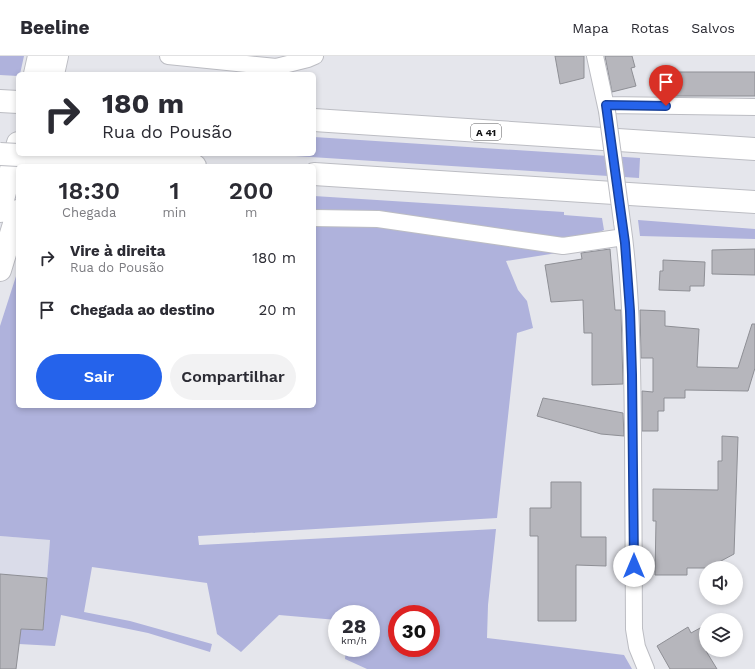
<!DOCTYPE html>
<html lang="pt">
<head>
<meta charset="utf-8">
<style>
	:root { --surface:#fff; --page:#f2f2f3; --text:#2b2b33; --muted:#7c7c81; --line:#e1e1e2; --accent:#2563eb }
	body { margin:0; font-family:"Work Sans",sans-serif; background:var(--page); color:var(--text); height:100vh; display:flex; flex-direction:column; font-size:15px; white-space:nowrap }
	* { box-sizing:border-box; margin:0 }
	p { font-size:13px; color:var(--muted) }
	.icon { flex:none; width:22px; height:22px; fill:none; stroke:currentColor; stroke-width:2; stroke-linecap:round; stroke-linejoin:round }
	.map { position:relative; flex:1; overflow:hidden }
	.drawer { position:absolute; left:16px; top:108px; width:300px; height:244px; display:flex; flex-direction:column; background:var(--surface); border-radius:6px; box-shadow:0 2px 6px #0003 }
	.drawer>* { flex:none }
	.banner { position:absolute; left:16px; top:16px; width:300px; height:84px; border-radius:6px; box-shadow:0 2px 6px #0003; background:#fff; color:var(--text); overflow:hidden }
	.fabs { position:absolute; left:699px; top:505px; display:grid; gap:8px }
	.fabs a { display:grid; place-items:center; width:44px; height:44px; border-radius:50%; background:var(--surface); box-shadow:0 2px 6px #0003; font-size:20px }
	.speed { position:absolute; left:328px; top:549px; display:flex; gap:8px; font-size:20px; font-weight:700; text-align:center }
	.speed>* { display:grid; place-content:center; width:52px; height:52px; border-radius:50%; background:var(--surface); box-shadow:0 2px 6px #0003; line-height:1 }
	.speed small { font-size:10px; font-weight:400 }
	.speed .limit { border:6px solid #d22; background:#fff; color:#111 }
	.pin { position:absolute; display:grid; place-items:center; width:34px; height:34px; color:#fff; margin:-41px -17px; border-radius:50% 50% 50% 0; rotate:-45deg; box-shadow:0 0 4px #0007 }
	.pin .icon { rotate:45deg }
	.me { position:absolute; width:44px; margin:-22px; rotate:0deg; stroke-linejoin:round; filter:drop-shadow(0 0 3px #0008) }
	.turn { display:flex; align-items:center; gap:14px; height:84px; padding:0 20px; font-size:18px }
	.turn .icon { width:52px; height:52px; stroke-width:2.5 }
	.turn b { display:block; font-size:28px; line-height:34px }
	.eta { display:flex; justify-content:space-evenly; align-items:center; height:68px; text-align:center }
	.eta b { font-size:24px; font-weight:600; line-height:28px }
	.cta { display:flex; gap:8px; margin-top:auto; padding:8px 20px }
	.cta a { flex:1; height:46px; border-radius:24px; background:var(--accent); color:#fff; font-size:16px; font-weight:600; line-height:46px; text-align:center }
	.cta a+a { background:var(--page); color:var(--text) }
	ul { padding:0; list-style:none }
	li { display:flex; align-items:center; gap:12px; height:52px; padding:0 20px }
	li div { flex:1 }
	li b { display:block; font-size:15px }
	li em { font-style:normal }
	header { display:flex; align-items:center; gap:24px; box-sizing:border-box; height:56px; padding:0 20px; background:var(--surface); border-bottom:1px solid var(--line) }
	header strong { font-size:19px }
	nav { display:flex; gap:22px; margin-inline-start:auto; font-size:14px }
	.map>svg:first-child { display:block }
	.built { fill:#dadce9 }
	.green { fill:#afb2dc; fill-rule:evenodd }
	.building { fill:#b6b6bc; stroke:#8e8f95 }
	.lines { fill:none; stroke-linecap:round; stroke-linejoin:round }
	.minor-casing { stroke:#bcbdc3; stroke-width:18 }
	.secondary-casing { stroke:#bcbdc3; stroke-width:24 }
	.motorway-casing { stroke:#bcbdc3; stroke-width:24 }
	.minor { stroke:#fff; stroke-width:16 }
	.secondary { stroke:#fff; stroke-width:22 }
	.motorway { stroke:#fff; stroke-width:22 }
	.minor-bridge-casing { stroke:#bcbdc3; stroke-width:18; stroke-linecap:butt }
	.motorway-bridge-casing { stroke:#bcbdc3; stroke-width:24; stroke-linecap:butt }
	.minor-bridge { stroke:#fff; stroke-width:16 }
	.motorway-bridge { stroke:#fff; stroke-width:22 }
	.route-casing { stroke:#184099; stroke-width:10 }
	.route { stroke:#2563eb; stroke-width:7 }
	.labels { text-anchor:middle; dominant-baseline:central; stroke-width:4; stroke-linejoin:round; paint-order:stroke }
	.shield { fill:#fff; stroke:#58585a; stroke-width:1 }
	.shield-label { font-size:10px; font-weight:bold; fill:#101113 }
</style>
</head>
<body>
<header>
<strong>Beeline</strong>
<nav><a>Mapa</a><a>Rotas</a><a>Salvos</a></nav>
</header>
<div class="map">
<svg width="755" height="613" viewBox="0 0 755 613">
	<rect width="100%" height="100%" fill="#e5e6ec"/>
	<path class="built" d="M0 480 50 484 43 574 20 573 16 613H0Z"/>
	<path class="green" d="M0 0H24L20 18H18V20L0 19Z
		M314 81 640 102 639 122 264 98H314Z
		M314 140 564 156V159L602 162 604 174 592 179 569 183 314 155Z
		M638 164 755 173V183L640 180Z
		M314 168 375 170 557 197 506 205 518 234 527 245 533 272 517 277 497 462 198 480 199 489 496 473 488 549 487 582 624 599 632 613H367L345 603 346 592H371V558H337V564L279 559 241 596 217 578 207 527 92 511 84 556 130 565 212 588 210 596 148 577 61 559 55 590 19 588 20 573 43 574 50 484 0 480V270L18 214V350H314ZM397 558H431V592H397Z"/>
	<path class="building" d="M555 0H584V22L560 28Z
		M605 0H632L635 11 631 12 636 30 612 36Z
		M667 16H755V40H668Z
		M610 193 615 254H621L623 328 592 329V277H584L583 244 551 246 545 209 582 203 581 197Z
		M755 193V219L712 218V194Z
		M663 204 705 206 704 230H690V235L659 234 660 215H663Z
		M640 254 665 255V270L699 273 697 311 738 312 752 268H755V312L748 335 685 334V342H664V355H658V375H642V335L653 336V302H641Z
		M543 342 623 357 624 380 601 378 537 360Z
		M722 380 738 381 734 498 708 512H687V519H655L656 465H653V433L718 434V405H722Z
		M551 426H581V481H606V510L576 509V565H538V480H530V452H551Z
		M0 518 47 522 43 574 21 573 16 613H0Z
		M688 571 691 577 702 571 706 578V595L717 613H670L657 590Z"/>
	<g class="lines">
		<defs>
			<path id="minor" d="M168 0 276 11 308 3 315 0
				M595 0 607 55
				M606 49 755 51
				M314 162 378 163 563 190 624 181
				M622 166C632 235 632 306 633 375 633 441 634 507 634 573L637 591 646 613"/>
			<path id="secondary" d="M35 18 39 0
				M53 18 57 0
				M0 155 18 87
				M0 214 18 155"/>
			<path id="motorway" d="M0 45 18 46
				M314 64 755 93
				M74 102 195 110
				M314 118 755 146"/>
		</defs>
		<use href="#minor" class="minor-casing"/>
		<use href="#secondary" class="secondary-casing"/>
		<use href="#motorway" class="motorway-casing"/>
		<use href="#minor" class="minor"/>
		<use href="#secondary" class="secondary"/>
		<use href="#motorway" class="motorway"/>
		<defs>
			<path id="minor-bridge" d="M607 55 622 166"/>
			<path id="motorway-bridge" d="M0 98 74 102"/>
		</defs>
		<use href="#minor-bridge" class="minor-bridge-casing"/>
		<use href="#motorway-bridge" class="motorway-bridge-casing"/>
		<use href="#minor-bridge" class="minor-bridge"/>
		<use href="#motorway-bridge" class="motorway-bridge"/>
	</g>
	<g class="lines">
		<defs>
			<path id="route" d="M634 510 632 319 630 255 625 187 606 49 666 50"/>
		</defs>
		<use href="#route" class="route-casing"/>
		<use href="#route" class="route"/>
	</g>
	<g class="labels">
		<rect class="shield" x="471" y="68" width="30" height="16" rx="3"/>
		<g class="shield-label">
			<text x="486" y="76">A 41</text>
		</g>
	</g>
</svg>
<div class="fabs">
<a><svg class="icon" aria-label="sound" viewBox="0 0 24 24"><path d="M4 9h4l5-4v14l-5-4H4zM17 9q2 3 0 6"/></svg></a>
<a><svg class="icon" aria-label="layers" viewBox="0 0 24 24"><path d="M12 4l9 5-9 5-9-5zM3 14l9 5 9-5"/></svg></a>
</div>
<div class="speed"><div>28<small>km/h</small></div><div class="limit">30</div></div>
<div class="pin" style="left:666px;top:50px;background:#d93025"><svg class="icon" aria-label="arrive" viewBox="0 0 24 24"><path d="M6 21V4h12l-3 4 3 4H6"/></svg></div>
<svg class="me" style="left:634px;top:510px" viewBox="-20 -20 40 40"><circle r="19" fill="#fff"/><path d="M0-13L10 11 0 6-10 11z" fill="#2563eb"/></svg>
<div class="banner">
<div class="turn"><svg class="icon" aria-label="right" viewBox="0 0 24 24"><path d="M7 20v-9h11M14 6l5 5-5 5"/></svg><div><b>180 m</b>Rua do Pousão</div></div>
</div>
<section class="drawer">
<div class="eta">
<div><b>18:30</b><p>Chegada</p></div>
<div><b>1</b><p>min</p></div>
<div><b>200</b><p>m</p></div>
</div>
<ul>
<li><svg class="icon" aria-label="right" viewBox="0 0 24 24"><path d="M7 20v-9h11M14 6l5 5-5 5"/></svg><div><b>Vire à direita</b><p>Rua do Pousão</p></div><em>180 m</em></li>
<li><svg class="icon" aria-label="arrive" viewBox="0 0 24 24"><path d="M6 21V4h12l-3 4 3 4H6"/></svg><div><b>Chegada ao destino</b></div><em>20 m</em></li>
</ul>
<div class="cta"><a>Sair</a><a>Compartilhar</a></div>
</section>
</div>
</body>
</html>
